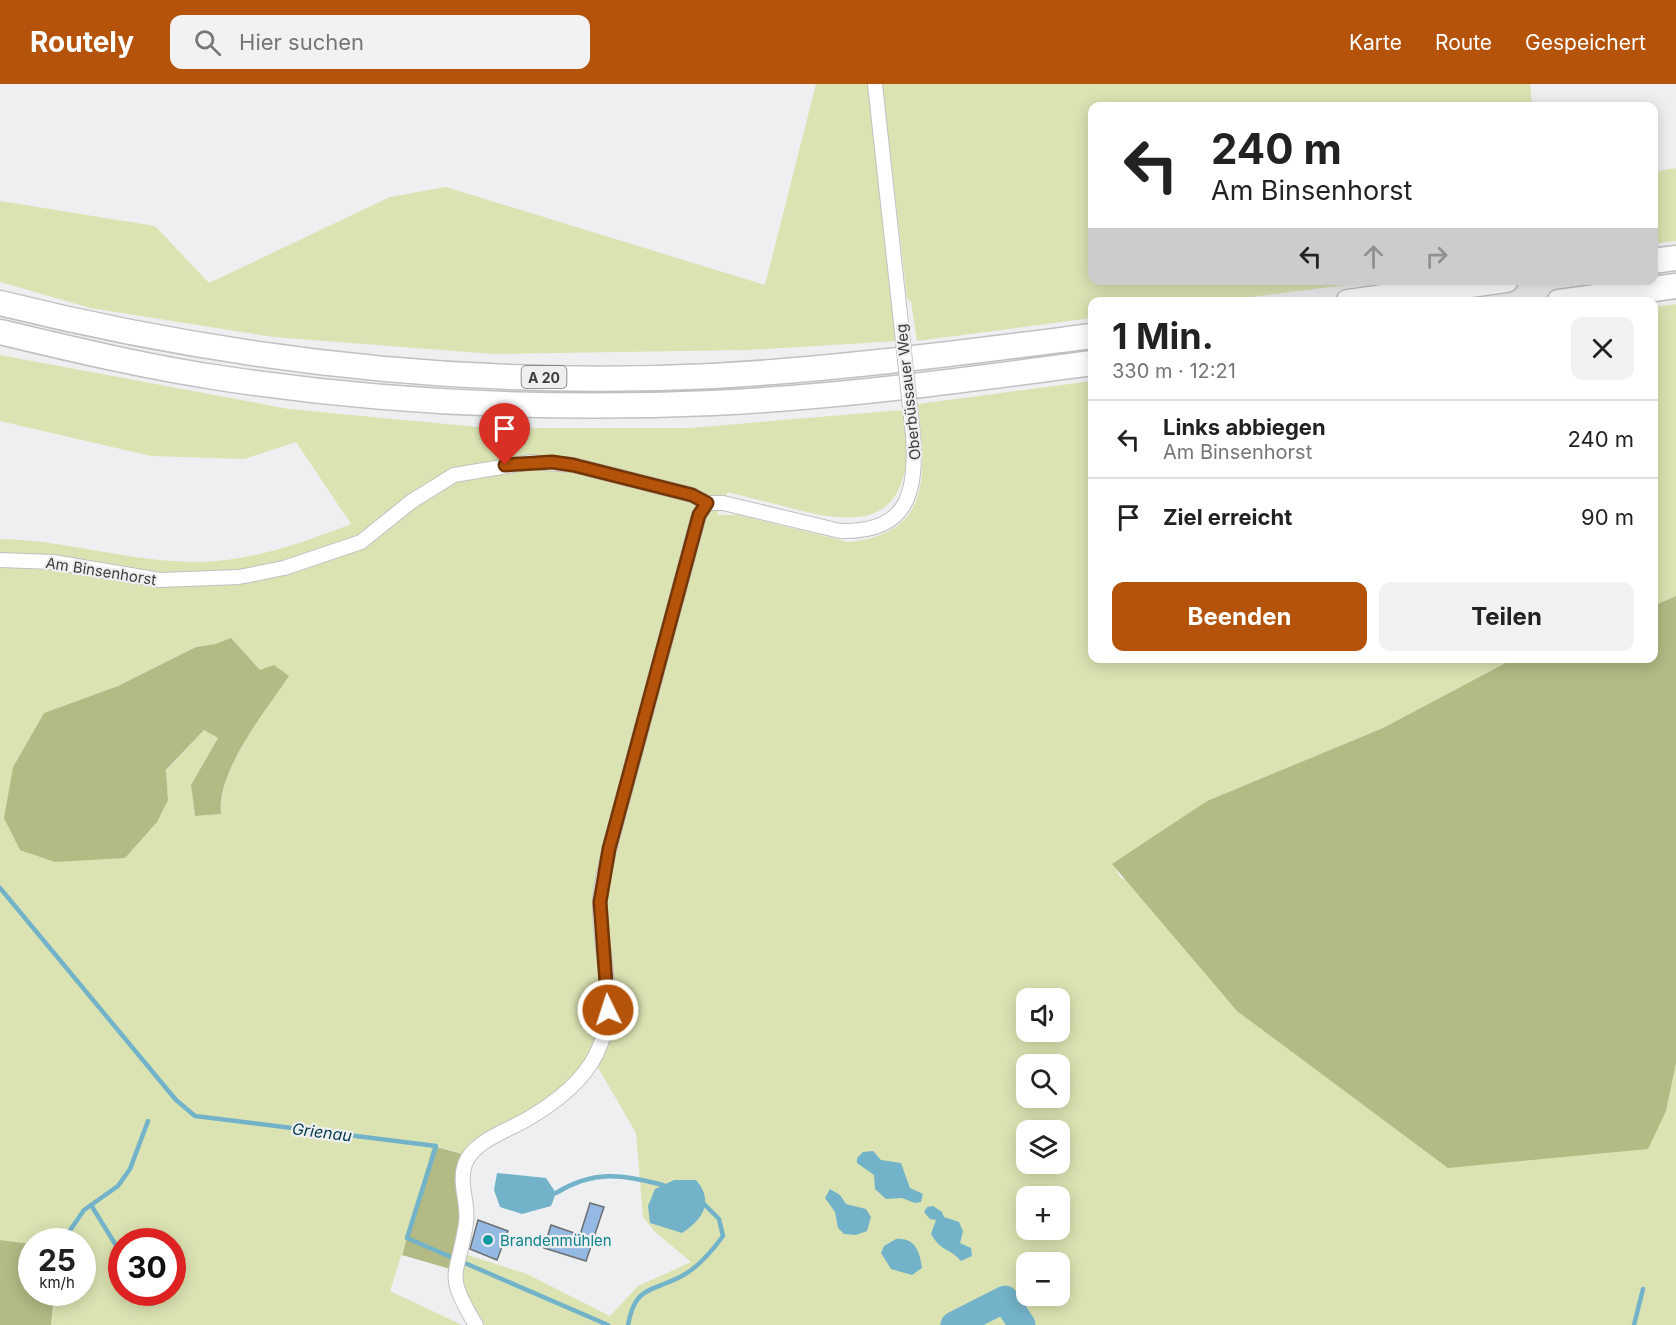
<!DOCTYPE html>
<html lang="de">
<head>
<meta charset="utf-8">
<style>
	:root { --surface:#fff; --page:#f2f2f2; --text:#222; --muted:#767676; --line:#e0e0e0; --accent:#b45309 }
	body { margin:0; font-family:Inter,sans-serif; background:var(--page); color:var(--text); height:100vh; display:flex; flex-direction:column; font-size:22px; white-space:nowrap }
	* { box-sizing:border-box; margin:0 }
	p { font-size:20px; color:var(--muted) }
	.icon { flex:none; width:33px; height:33px; fill:none; stroke:currentColor; stroke-width:2; stroke-linecap:round; stroke-linejoin:round }
	.map { position:relative; flex:1; overflow:hidden }
	.panel { position:absolute; left:1088px; top:213px; width:570px; height:366px; display:flex; flex-direction:column; background:var(--surface); border-radius:12px; box-shadow:0 3px 15px #0003 }
	.panel>* { flex:none }
	.banner { position:absolute; left:1088px; top:18px; width:570px; height:183px; border-radius:12px; box-shadow:0 3px 15px #0003; background:#fff; color:var(--text); overflow:hidden }
	.buttons { position:absolute; left:1016px; top:904px; display:grid; gap:12px }
	.buttons a { display:grid; place-items:center; width:54px; height:54px; border-radius:12px; background:var(--surface); box-shadow:0 3px 15px #0003; font-size:30px }
	.speed { position:absolute; left:18px; top:1144px; display:flex; gap:12px; font-size:30px; font-weight:700; text-align:center }
	.speed>* { display:grid; place-content:center; width:78px; height:78px; border-radius:50%; background:var(--surface); box-shadow:0 3px 15px #0003; line-height:1 }
	.speed small { font-size:15px; font-weight:400 }
	.speed .limit { border:9px solid #d22; background:#fff; color:#111 }
	.pin { position:absolute; display:grid; place-items:center; width:51px; height:51px; color:#fff; margin:-62px -26px; border-radius:50% 50% 50% 0; rotate:-45deg; box-shadow:0 0 6px #0007 }
	.pin .icon { rotate:45deg }
	.me { position:absolute; width:66px; margin:-33px; rotate:356deg; stroke-linejoin:round; filter:drop-shadow(0 0 4px #0008) }
	.turn { display:flex; align-items:center; gap:21px; height:126px; padding:0 24px; font-size:27px }
	.turn .icon { width:78px; height:78px; stroke-width:2.5 }
	.turn b { display:block; font-size:42px; line-height:51px }
	.lanes { display:flex; align-items:center; height:57px; padding:0 24px; background:#0003; justify-content:center; gap:30px; direction:ltr }
	.lanes .off { opacity:.35 }
	.round { display:grid; place-items:center; flex:none; width:63px; height:63px; border-radius:12px; background:var(--page) }
	.summary { display:flex; align-items:center; justify-content:space-between; height:102px; padding:0 24px }
	h1 { font-size:36px; font-weight:700; line-height:45px }
	.primary-button { display:flex; gap:12px; margin-top:auto; padding:12px 24px }
	.primary-button a { flex:1; height:69px; border-radius:12px; background:var(--accent); color:#fff; font-size:24px; font-weight:700; line-height:69px; text-align:center }
	.primary-button a+a { background:var(--page); color:var(--text) }
	ul { padding:0; list-style:none }
	li { display:flex; align-items:center; gap:18px; height:78px; padding:0 24px; border-top:2px solid var(--line) }
	li div { flex:1 }
	li b { display:block; font-size:22px }
	li em { font-style:normal }
	header { display:flex; align-items:center; gap:36px; box-sizing:border-box; height:84px; padding:0 30px; background:var(--accent); color:#fff }
	header strong { font-size:28px }
	nav { display:flex; gap:33px; margin-inline-start:auto; font-size:21px }
	.search { width:420px; height:54px; background:var(--page); display:flex; align-items:center; gap:15px; box-sizing:border-box; padding:0 21px; border-radius:12px; color:var(--muted); font-size:22px }
	.map>svg:first-child { display:block }
	.green { fill:#dce3b2; fill-rule:evenodd }
	.forest { fill:#b3ba84 }
	.water { fill:#73b3ca }
	.lines { fill:none; stroke-linecap:round; stroke-linejoin:round }
	.stream { stroke:#73b3ca; stroke-width:4.5 }
	.river { stroke:#73b3ca; stroke-width:27 }
	.building { fill:#94b9e3; stroke:#6d6e70; stroke-width:1.5 }
	.street-casing { stroke:#bfc1c2; stroke-width:16 }
	.highway-casing { stroke:#bfc1c2; stroke-width:27 }
	.street { stroke:#fff; stroke-width:14 }
	.highway { stroke:#fff; stroke-width:24 }
	.street-bridge-casing { stroke:#bfc1c2; stroke-width:16; stroke-linecap:butt }
	.street-bridge { stroke:#fff; stroke-width:14 }
	.route-casing { stroke:#753606; stroke-width:15 }
	.route { stroke:#b45309; stroke-width:10 }
	.culture-dot { fill:#0f9aa8; stroke:#eeeff1; stroke-width:2 }
	.labels { text-anchor:middle; dominant-baseline:central; stroke-width:4.5; stroke-linejoin:round; paint-order:stroke }
	.shield { fill:#eeeff1; stroke:#717273; stroke-width:1.5 }
	.shield-label { font-size:14px; font-weight:bold; fill:#3c3d3d }
	.street-label { font-size:15px; fill:#3c3d3d; stroke:#eeeff1 }
	.culture-label { font-size:15px; fill:#0d838f; stroke:#eeeff1; text-anchor:start }
	.water-label { font-size:16px; font-style:italic; fill:#003b4b; stroke:#eeeff1 }
</style>
</head>
<body>
<header>
<strong>Routely</strong>
<div class="search"><svg class="icon" aria-label="search" viewBox="0 0 24 24"><circle cx="10" cy="10" r="6"/><path d="M15 15l6 6"/></svg>Hier suchen</div>
<nav><a>Karte</a><a>Route</a><a>Gespeichert</a></nav>
</header>
<div class="map">
<svg width="1676" height="1241" viewBox="0 0 1676 1241">
	<rect width="100%" height="100%" fill="#eeeff1"/>
	<path class="green" d="M816 0H869L898 257 748 266 493 270 273 253 90 224 0 198V117L155 142 209 199 390 113 446 103 765 201Z
		M882 0H1530L1532 22H1092V196L1378 197 1219 217 1092 218V234L917 257 911 218 907 214Z
		M1676 84V157L1653 160V88Z
		M1676 220V512L1653 522V223Z
		M0 271 289 325 488 344H689L903 326C905 346 909 367 905 386 893 447 839 436 794 425 772 419 750 414 728 408L717 431H738L849 458C936 449 924 385 918 320L1092 297V574L1513 575 1383 644 1207 717 1113 781 1121 794 1666 1027 1676 979V1241H476L463 1220 458 1168 527 1190 610 1232 638 1202 691 1178 654 1147 643 1133 636 1049 596 980 470 1072 436 1062 390 1207 462 1241H51L54 1209H82V1158L31 1160 0 1156V455C68 456 133 479 201 478 250 477 306 458 351 440L296 358 244 375 151 372 0 337ZM231 554 260 586 288 592C265 627 217 688 221 730L195 732 191 701 218 654 204 646 166 687 168 716 13 683 44 629 118 602 196 563 215 560ZM1026 915H1059V948H1026ZM1026 981H1059V1014H1026ZM1026 1047H1059V1080H1026ZM1026 1113H1059V1146H1026ZM122 1158H172V1209H122ZM1026 1179H1059V1212H1026Z"/>
	<path class="forest" d="M1676 512V979L1666 1027 1648 1065 1448 1084 1237 927 1112 780 1207 717 1383 644 1513 575 1653 574V522Z
		M231 554 260 586 274 581 289 592C266 626 216 688 221 730L195 732 191 701 218 654 204 646 166 686 168 716 157 738 125 774 55 778 20 766 4 734 13 683 44 629 118 602 196 563 215 560Z
		M433 1062 470 1072 454 1186 402 1171Z
		M0 1156 31 1160 32 1209H54L51 1241H0Z"/>
	<path class="water" d="M873 1067 881 1076 901 1079 910 1104 923 1110 921 1118 915 1119 902 1114 886 1115 875 1105 874 1091 857 1079V1074L863 1068Z
		M497 1089 546 1094 556 1109 551 1122 522 1130 500 1123 494 1106Z
		M674 1096H696C715 1118 702 1136 682 1149L650 1139 648 1122 655 1105Z
		M830 1105 840 1111 846 1120 866 1125 871 1133 867 1147 856 1151 844 1150 838 1144 835 1128 825 1114Z
		M933 1122 942 1128 944 1133 959 1138 963 1147 960 1159 971 1164 972 1172 961 1177C950 1164 941 1168 931 1150L936 1136 930 1135 924 1128 927 1123Z
		M896 1155C915 1153 920 1168 922 1184L912 1191 891 1185 881 1169 884 1162Z"/>
	<g class="lines">
		<path class="stream" d="M0 804 176 1016 195 1032 436 1062 407 1154 608 1241
			M556 1109C593 1086 622 1090 663 1101
			M91 1121 122 1171
			M62 1158 84 1126 118 1102 130 1085 148 1037
			M145 1209 152 1220
			M628 1241C635 1203 649 1208 678 1194 696 1186 712 1167 723 1152L719 1135 704 1120
			M1634 1241 1643 1205"/>
		<path class="river" d="M954 1241 1005 1215 1022 1241"/>
	</g>
	<path class="building" d="M590 1119 604 1123 586 1177 544 1164 551 1141 580 1151Z
		M478 1136 508 1147 497 1176 470 1165Z"/>
	<g class="lines">
		<defs>
			<path id="street" d="M875 0 900 230
				M0 476 53 478 160 496 239 493 284 484 361 458 412 417 454 391 531 378 573 381 692 411 707 419H723L840 447C908 449 917 409 913 351
				M476 1241C443 1187 458 1194 466 1139 469 1119 458 1099 465 1080 474 1055 514 1045 534 1031 562 1014 590 991 601 959 617 914 599 865 600 819 600 802 606 783 609 766L699 431 707 419"/>
			<path id="highway" d="M1653 177 1676 174
				M1348 218 1506 196
				M1559 218 1676 202
				M0 219C233 277 473 304 713 292 840 285 966 268 1092 252
				M0 248C75 266 151 284 227 295 388 319 551 326 713 319 840 313 966 296 1092 279"/>
		</defs>
		<use href="#street" class="street-casing"/>
		<use href="#highway" class="highway-casing"/>
		<use href="#street" class="street"/>
		<use href="#highway" class="highway"/>
		<defs>
			<path id="street-bridge" d="M900 230 913 351"/>
		</defs>
		<use href="#street-bridge" class="street-bridge-casing"/>
		<use href="#street-bridge" class="street-bridge"/>
	</g>
	<g class="lines">
		<defs>
			<path id="route" d="M505 381 552 378 573 381 692 411 707 419 699 431 609 765 600 818 608 926"/>
		</defs>
		<use href="#route" class="route-casing"/>
		<use href="#route" class="route"/>
	</g>
	<circle class="culture-dot" cx="488" cy="1156" r="6"/>
	<g class="labels">
		<rect class="shield" x="521.5" y="282" width="45" height="22" rx="4.5"/>
		<g class="shield-label">
			<text x="544" y="293">A 20</text>
		</g>
		<g class="street-label">
			<text transform="translate(908 308) rotate(-96)">Oberbüssauer Weg</text>
			<text transform="translate(101 487) rotate(9)">Am Binsenhorst</text>
		</g>
		<g class="culture-label">
			<text x="500" y="1156">Brandenmühlen</text>
		</g>
		<g class="water-label">
			<text transform="translate(322 1048) rotate(7)">Grienau</text>
		</g>
	</g>
</svg>
<div class="buttons">
<a><svg class="icon" aria-label="sound" viewBox="0 0 24 24"><path d="M4 9h4l5-4v14l-5-4H4zM17 9q2 3 0 6"/></svg></a>
<a><svg class="icon" aria-label="search" viewBox="0 0 24 24"><circle cx="10" cy="10" r="6"/><path d="M15 15l6 6"/></svg></a>
<a><svg class="icon" aria-label="layers" viewBox="0 0 24 24"><path d="M12 4l9 5-9 5-9-5zM3 14l9 5 9-5"/></svg></a>
<a>+</a>
<a>−</a>
</div>
<div class="speed"><div>25<small>km/h</small></div><div class="limit">30</div></div>
<div class="pin" style="left:505px;top:381px;background:#d93025"><svg class="icon" aria-label="arrive" viewBox="0 0 24 24"><path d="M6 21V4h12l-3 4 3 4H6"/></svg></div>
<svg class="me" style="left:608px;top:926px" viewBox="-20 -20 40 40"><circle r="17" fill="#b45309" stroke="#fff" stroke-width="3"/><path d="M0-11L8 9 0 5-8 9z" fill="#fff"/></svg>
<div class="banner">
<div class="turn"><svg class="icon" aria-label="left" viewBox="0 0 24 24"><path d="M17 20v-9H6M10 6l-5 5 5 5"/></svg><div><b>240 m</b>Am Binsenhorst</div></div>
<div class="lanes"><svg class="icon" aria-label="left" viewBox="0 0 24 24"><path d="M17 20v-9H6M10 6l-5 5 5 5"/></svg><svg class="icon off" aria-label="ahead" viewBox="0 0 24 24"><path d="M12 20V5M6 11l6-6 6 6"/></svg><svg class="icon off" aria-label="right" viewBox="0 0 24 24"><path d="M7 20v-9h11M14 6l5 5-5 5"/></svg></div>
</div>
<section class="panel">
<div class="summary"><div><h1>1 Min.</h1><p>330 m · 12:21</p></div><a class="round"><svg class="icon" aria-label="close" viewBox="0 0 24 24"><path d="M6 6l12 12M18 6L6 18"/></svg></a></div>
<ul>
<li><svg class="icon" aria-label="left" viewBox="0 0 24 24"><path d="M17 20v-9H6M10 6l-5 5 5 5"/></svg><div><b>Links abbiegen</b><p>Am Binsenhorst</p></div><em>240 m</em></li>
<li><svg class="icon" aria-label="arrive" viewBox="0 0 24 24"><path d="M6 21V4h12l-3 4 3 4H6"/></svg><div><b>Ziel erreicht</b></div><em>90 m</em></li>
</ul>
<div class="primary-button"><a>Beenden</a><a>Teilen</a></div>
</section>
</div>
</body>
</html>
